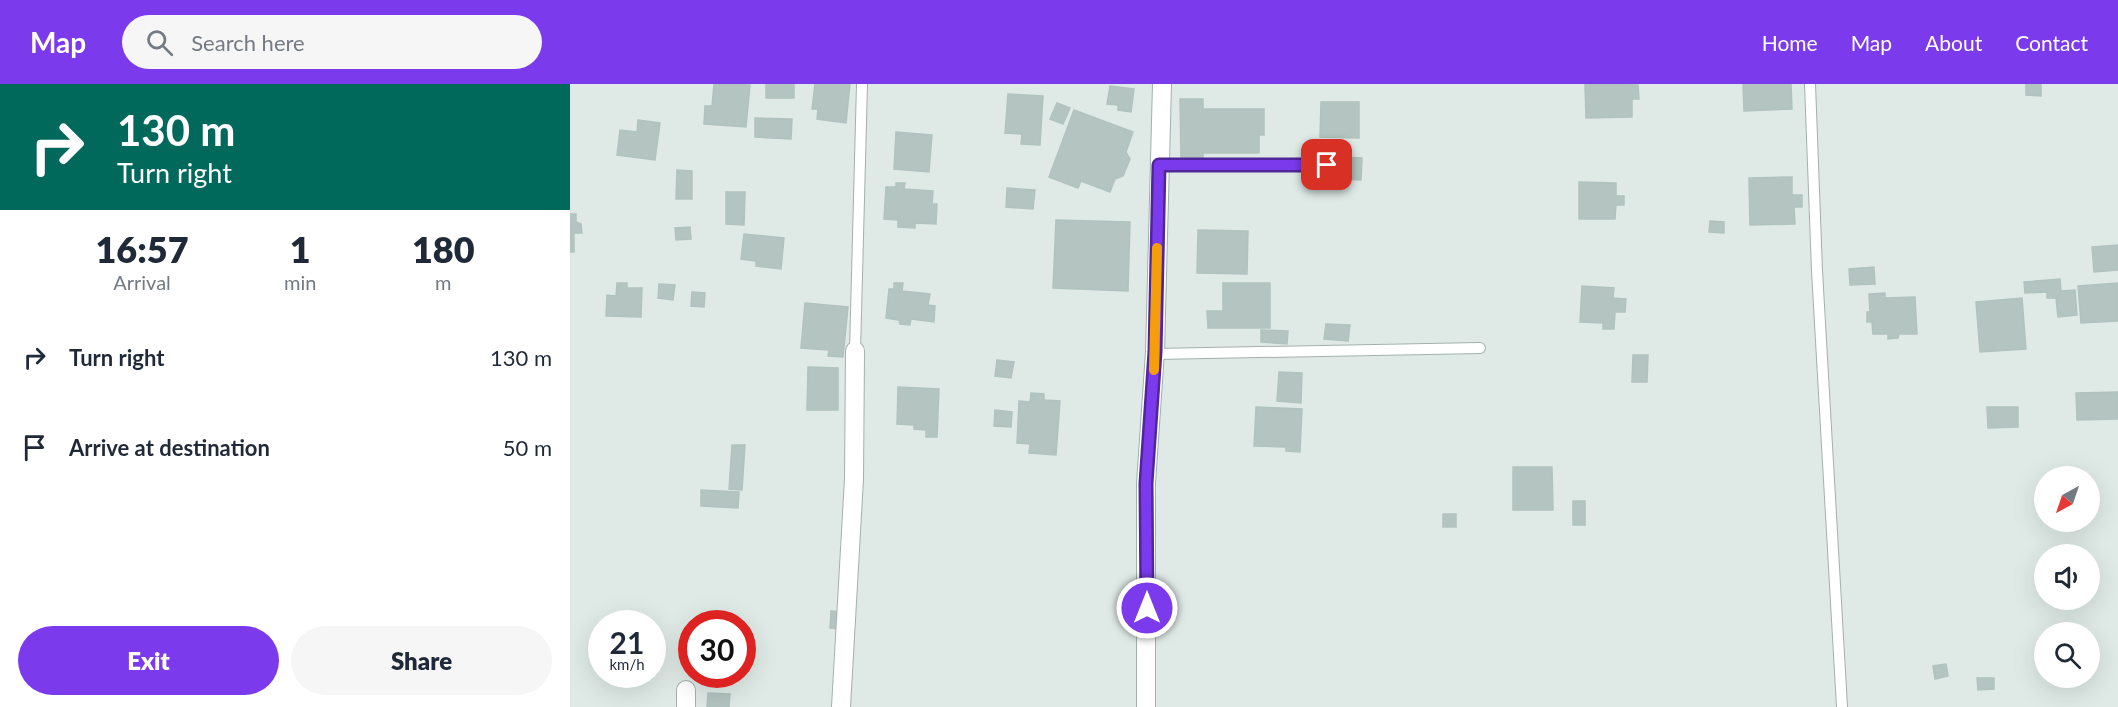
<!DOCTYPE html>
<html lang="en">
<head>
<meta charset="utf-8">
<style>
	:root { --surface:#fff; --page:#f6f6f7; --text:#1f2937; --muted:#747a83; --accent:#7c3aed }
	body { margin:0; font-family:Lato,sans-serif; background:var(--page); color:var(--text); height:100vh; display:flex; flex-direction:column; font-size:22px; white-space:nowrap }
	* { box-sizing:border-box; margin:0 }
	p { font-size:20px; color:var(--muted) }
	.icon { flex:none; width:33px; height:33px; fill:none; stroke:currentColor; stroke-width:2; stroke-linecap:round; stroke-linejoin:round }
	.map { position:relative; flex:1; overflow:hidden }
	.side { display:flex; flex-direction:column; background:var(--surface); width:570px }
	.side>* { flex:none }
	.banner { background:#00695c; color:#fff; overflow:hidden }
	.needle { width:39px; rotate:220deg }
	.fabs { position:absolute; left:1464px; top:382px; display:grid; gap:12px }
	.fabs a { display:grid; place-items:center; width:66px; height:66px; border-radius:50%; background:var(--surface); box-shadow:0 6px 24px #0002; font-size:30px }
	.speed { position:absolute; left:18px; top:526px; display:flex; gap:12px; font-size:30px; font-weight:700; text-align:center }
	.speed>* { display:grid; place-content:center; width:78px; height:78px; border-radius:50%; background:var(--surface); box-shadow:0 6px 24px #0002; line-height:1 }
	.speed small { font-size:15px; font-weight:400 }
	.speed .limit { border:9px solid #d22; background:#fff; color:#111 }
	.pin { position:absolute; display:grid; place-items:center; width:51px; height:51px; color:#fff; margin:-26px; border-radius:12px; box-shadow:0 3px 9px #0006 }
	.me { position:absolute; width:66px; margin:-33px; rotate:0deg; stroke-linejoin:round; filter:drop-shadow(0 0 4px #0008) }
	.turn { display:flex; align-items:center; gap:21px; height:126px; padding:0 18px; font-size:27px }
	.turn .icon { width:78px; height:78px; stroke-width:2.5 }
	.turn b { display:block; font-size:42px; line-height:51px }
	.eta { display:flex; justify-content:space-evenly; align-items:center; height:102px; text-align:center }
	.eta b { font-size:36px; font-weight:800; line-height:42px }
	.cta { display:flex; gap:12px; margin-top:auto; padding:12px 18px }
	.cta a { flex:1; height:69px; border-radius:36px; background:var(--accent); color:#fff; font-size:24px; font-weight:800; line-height:69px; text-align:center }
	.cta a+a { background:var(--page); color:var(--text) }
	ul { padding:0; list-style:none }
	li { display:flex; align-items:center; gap:18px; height:90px; padding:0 18px }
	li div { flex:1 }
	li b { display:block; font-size:22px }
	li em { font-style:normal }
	header { display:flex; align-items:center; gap:36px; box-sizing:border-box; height:84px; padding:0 30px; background:var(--accent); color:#fff }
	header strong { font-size:28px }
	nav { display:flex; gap:33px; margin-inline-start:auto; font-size:21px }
	.search { width:420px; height:54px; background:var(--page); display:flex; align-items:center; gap:15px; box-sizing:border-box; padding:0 21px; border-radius:33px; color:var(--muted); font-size:22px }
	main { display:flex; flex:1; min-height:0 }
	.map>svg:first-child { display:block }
	.building { fill:#b4c4c0; stroke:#b1c3bf; stroke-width:1.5 }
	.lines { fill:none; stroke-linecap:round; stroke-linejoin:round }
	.lane-casing { stroke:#a2b1ae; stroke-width:12 }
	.street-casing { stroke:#a2b1ae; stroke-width:20 }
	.lane { stroke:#fff; stroke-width:10 }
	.street { stroke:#fff; stroke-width:18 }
	.route-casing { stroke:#51269a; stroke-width:15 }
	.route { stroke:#7c3aed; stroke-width:10 }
	.slow { stroke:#f59e0b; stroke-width:10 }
</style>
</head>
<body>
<header>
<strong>Map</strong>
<div class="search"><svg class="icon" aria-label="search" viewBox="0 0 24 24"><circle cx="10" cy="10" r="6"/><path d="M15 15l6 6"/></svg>Search here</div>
<nav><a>Home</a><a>Map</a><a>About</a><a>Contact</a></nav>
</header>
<main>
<section class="side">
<div class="banner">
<div class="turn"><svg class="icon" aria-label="right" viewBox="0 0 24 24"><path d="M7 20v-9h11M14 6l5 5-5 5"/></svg><div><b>130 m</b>Turn right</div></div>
</div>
<div class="eta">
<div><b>16:57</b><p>Arrival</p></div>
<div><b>1</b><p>min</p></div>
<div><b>180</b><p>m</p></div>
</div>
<ul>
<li><svg class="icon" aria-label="right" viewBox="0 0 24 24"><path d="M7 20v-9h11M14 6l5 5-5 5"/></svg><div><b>Turn right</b></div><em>130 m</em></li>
<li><svg class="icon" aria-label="arrive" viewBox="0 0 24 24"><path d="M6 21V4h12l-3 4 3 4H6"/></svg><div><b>Arrive at destination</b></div><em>50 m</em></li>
</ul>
<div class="cta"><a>Exit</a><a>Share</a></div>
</section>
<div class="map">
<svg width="1548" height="623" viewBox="0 0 1548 623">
	<rect width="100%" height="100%" fill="#dfeae7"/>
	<path class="building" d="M144 0 180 1 176 43 134 40 135 22H142Z
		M196 0H224V14H196Z
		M245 0H280L276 39 247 35 248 25H242Z
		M1015 0 1068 1 1069 15H1062V33L1016 34Z
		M1173 0H1221L1222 25 1174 27Z
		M1456 0H1471V12L1456 11Z
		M540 2 564 5 561 28 548 26V21L537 20Z
		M438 10 473 12 470 61 451 60 452 50 435 49Z
		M610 15H633V25H694V51H689V69H633V74L611 75Z
		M751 18H789V54L750 53Z
		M487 19 500 24 493 40 480 35Z
		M504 26 563 48 556 68 560 75 553 92 545 95 540 108 511 97 508 104 479 93Z
		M185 34 222 35 221 55 185 53Z
		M68 36 90 39 85 76 47 71 50 46 67 48Z
		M326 48 362 51 359 88 324 85Z
		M771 73 792 74 791 96 770 95Z
		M107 86 122 87V115H106Z
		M1222 93V111H1232V123H1224L1225 140 1180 141 1179 94Z
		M1009 98 1046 99V112H1054V121H1046L1045 135H1009Z
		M326 99H335L334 105 363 107 362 120H367L366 140 345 139V144L328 143V136L314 135 316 103H326Z
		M437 104 465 106 463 125 436 123Z
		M156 108H175L174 141 156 140Z
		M0 130H6V138L11 140 12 149H4V168H0Z
		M486 136 560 138 558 207 483 204Z
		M1140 137 1154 138V149L1139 148Z
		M120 143 121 155 106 156 105 144Z
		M628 146 678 147 677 190 627 189Z
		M174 150 214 154 211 185 186 182V177L171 175Z
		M1548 161V186L1524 188 1522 163Z
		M1304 183 1305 200 1280 201 1279 185Z
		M1490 195 1491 207 1505 206 1507 231 1488 233 1486 214H1477V208L1455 209 1454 198Z
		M47 199H57V204H72L71 233 36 232 37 211 46 212Z
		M324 199H333L332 207 360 210 358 221 365 222 364 238 341 235 340 241 330 240 329 236 316 234 319 205H324Z
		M653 199H700V244H638L637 227H653Z
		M1548 199V237L1511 239 1508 202Z
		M89 200 105 201 103 216 88 214Z
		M1012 202 1044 204 1043 214 1056 215 1055 228H1045L1044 245H1033V239L1010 238Z
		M122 208 135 209 134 223 121 222Z
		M1315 209V214L1345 213 1347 250H1329L1328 254 1318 255V250H1303L1302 238H1297V228H1300L1299 210Z
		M1452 214 1456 265 1410 268 1406 218Z
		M235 219 278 223 273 273 258 272 259 266 231 264Z
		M756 240 780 241 778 257 754 255Z
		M691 246 718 247 717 260 691 258Z
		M1063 271H1078L1077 298H1062Z
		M427 276 444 278 441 294 425 292Z
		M238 283 268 284V326H237Z
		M709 288 732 289 731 319 707 317Z
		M328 303 369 305 367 353H356V346L344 345V341L327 340Z
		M1548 308V335L1507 336 1506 309Z
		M461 309 474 310V316L490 317 486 371 459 369 460 360 447 359 449 317 460 318Z
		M686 323 732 325 730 368 716 367V363L684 362Z
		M1417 323H1448V343L1418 344Z
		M425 326 442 328 441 343 424 342Z
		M162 361H175L172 406 159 405Z
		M943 383H982L983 426H943Z
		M131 406 169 408 168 424 131 422Z
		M1003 417H1015V441H1003Z
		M873 430H886V443H873Z
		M261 527 271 528 270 545 260 544Z
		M1376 580 1378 592 1365 595 1363 582Z
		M1407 594H1424V605L1408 606Z
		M138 609 160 610 159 623H137Z"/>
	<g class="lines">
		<defs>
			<path id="lane" d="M1240 0 1247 187 1272 623
				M589 81H757
				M285 267 292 0
				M585 270 910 264"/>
			<path id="street" d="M116 606V623
				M271 623 284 395 285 267
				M576 623V399L585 268 592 0"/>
		</defs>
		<use href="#lane" class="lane-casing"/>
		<use href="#street" class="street-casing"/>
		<use href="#lane" class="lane"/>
		<use href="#street" class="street"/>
	</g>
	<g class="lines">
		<defs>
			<path id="route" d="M577 524 576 399 585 268 589 81H757"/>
		</defs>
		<use href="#route" class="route-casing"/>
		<use href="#route" class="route"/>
		<path class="slow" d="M584 286 587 164"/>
	</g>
</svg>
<div class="fabs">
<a><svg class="needle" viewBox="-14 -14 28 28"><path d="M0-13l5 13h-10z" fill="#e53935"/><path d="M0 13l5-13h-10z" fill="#747a83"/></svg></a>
<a><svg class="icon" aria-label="sound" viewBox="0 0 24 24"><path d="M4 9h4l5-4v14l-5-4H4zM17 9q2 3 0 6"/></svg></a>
<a><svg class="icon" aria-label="search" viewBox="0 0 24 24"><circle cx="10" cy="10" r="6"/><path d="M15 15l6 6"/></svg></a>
</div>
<div class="speed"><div>21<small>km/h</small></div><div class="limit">30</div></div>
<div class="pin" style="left:757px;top:81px;background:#d93025"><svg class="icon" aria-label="arrive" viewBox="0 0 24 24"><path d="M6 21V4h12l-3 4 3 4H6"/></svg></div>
<svg class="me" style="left:577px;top:524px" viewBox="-20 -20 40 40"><circle r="17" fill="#7c3aed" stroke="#fff" stroke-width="3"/><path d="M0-11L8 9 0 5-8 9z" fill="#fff"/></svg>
</div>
</main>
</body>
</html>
